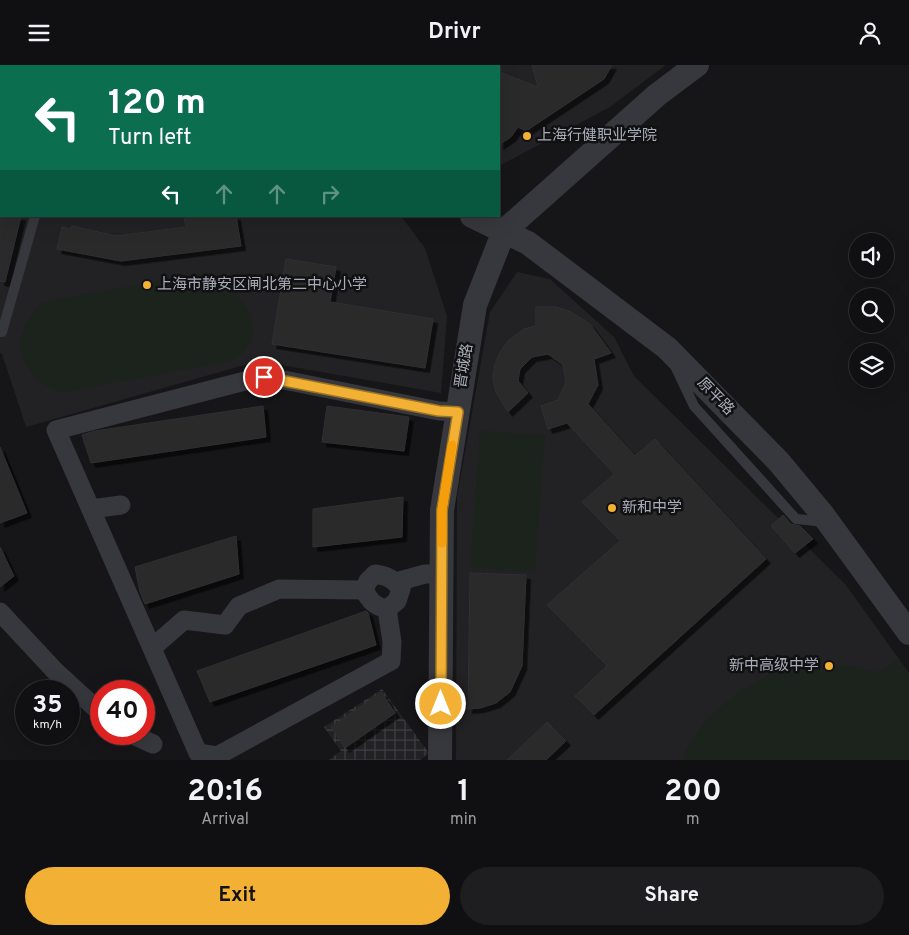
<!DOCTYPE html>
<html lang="en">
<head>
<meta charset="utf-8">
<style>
	:root { --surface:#101012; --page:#1e1e20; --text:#f1f3f6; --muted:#9c9d9f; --line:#303032; --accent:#f2b134 }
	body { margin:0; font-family:Overpass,"Noto Sans SC",sans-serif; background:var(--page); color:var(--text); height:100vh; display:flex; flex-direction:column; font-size:19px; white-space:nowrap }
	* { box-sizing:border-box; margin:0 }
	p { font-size:16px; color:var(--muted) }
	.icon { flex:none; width:28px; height:28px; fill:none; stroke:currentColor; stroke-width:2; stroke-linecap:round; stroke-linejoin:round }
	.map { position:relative; height:695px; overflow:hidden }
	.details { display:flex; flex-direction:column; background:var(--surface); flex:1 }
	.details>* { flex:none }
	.hud { position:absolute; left:0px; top:0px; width:500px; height:152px; box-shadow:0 5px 20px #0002,0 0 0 1px var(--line); background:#0b6e4f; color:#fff; overflow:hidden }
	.buttons { position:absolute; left:849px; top:168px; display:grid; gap:10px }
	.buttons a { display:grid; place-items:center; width:45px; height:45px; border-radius:50%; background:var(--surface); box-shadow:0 5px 20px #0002,0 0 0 1px var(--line); font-size:25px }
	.speed { position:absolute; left:15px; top:615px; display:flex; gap:10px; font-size:25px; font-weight:700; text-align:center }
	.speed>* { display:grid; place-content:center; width:65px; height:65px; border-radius:50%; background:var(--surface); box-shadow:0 5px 20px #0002,0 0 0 1px var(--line); line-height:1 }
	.speed small { font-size:12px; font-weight:400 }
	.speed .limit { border:8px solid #d22; background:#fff; color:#111 }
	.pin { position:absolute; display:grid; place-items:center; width:42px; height:42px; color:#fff; margin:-21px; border:2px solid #fff; border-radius:50%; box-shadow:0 1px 5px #0007 }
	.me { position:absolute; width:55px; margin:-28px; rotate:0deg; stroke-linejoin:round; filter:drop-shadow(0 0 4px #0008) }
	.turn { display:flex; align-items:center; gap:18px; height:105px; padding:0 25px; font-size:22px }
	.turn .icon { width:65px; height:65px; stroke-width:2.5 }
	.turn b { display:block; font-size:35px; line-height:42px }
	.lanes { display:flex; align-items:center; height:48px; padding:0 25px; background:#0003; justify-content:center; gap:25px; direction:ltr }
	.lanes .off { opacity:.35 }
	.eta { display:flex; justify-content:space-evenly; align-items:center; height:85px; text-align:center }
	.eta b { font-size:30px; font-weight:700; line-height:35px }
	.action { display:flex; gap:10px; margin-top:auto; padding:10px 25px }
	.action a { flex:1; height:58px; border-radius:30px; background:var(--accent); color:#111; font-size:20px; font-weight:700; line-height:58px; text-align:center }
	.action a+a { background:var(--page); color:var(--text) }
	header { display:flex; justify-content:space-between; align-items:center; height:65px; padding:0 25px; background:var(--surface); font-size:22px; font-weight:700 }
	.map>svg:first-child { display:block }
	.built { fill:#222225 }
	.industrial { fill:url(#industrial-grid) }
	.park { fill:#1c231d }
	.building { fill:#29292c; stroke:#303034; filter:url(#shadow) }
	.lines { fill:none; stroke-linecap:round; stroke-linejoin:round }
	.service { stroke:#37383d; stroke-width:10 }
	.minor { stroke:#37383d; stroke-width:19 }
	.tertiary { stroke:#37383d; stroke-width:24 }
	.route-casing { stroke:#9d7322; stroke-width:12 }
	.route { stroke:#f2b134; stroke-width:9 }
	.slow { stroke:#f59e0b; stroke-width:9 }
	.poi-dot { fill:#f2b134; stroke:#111113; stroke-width:2 }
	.labels { text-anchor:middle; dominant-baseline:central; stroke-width:5; stroke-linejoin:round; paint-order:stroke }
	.poi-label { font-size:15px; fill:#a8adb8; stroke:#111113; text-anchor:start }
	.street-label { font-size:15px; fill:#a8adb8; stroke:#111113 }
</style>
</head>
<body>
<header><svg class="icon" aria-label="menu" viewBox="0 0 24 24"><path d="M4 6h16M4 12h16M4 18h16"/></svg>Drivr<svg class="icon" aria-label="person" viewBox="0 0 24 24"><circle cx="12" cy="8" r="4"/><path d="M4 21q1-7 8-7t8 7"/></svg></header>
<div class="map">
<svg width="909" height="695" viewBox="0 0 909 695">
	<defs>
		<pattern id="industrial-grid" width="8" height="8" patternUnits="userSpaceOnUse" patternTransform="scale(1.25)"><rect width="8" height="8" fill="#222225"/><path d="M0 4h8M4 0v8" fill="none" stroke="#3f3f43"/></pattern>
		<filter id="shadow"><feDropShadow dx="4.5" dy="4.5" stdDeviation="0" flood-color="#0009"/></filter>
	</defs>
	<rect width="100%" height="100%" fill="#161618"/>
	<path class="built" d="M0 0 96 1H1V151H401L425 183 447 251 441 328 259 296 26 362 2 289 0 288Z
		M203 0H666L610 42 499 101V1Z
		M517 207 550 214 614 272 634 311 846 520 909 608V695H456L457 432 490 247Z"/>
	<path class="industrial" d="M382 624 429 688 420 695H329L341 686 324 662Z"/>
	<path class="park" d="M210 207C233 223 264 249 249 281 246 286 239 291 235 295L62 328C55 324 44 321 38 316 34 313 31 307 28 303 11 280 25 256 42 237Z
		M480 366 545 370 535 507 470 503Z
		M898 594 909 608V695H684L685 685 705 655 741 625 774 608 850 600 877 607Z"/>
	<path class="building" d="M532 0H612L604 14 526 66 518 62 511 72 499 80V7L538 22Z
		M0 151H21L5 217 0 216Z
		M184 151H236L241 181 121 196 57 184 62 162 71 164 72 161 116 171 186 162Z
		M286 194 336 202 330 237 433 254 425 303 272 279Z
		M536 242H556L571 247 590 259 611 288 594 294 598 320 588 339 635 391 655 374 766 494 594 650 575 631 607 601 547 540 620 476 582 437 614 409 567 358 548 364 541 341 558 335 566 317 563 300 548 289 532 292 520 304 518 316 528 328 508 347 496 327 493 313 495 299 500 287 509 275 524 264 536 261Z
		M263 341 266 372 91 398 82 370 95 366Z
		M327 341 409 352 404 386 322 377Z
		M0 382 27 448 0 458Z
		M403 432 402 472 313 482V444Z
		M783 450 791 459 800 461 813 474 795 488 771 461Z
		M236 471 239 509 145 539 140 527 135 502Z
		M0 482 14 511 0 522Z
		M470 508 526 510 522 601 510 627 496 638 480 643 468 644Z
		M366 546 368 548 376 580 210 637 197 606Z
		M381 627 395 648 345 683 331 662Z
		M547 657 566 676 546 695H507Z"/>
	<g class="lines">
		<path class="service" d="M368 0 370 1
			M75 1V0
			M189 1 190 0
			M478 1 480 0
			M0 267H2L35 151
			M676 303 694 341 796 454 825 457"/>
		<path class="minor" d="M91 444 121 440
			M375 509C388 511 393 514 401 524L397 536 387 544C374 541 370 536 364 525L368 516Z
			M396 517 425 509H441
			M387 544 392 577 391 596 217 691 198 688 56 365 264 311 439 346 458 347
			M0 547 55 606 101 648
			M152 583 184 555 225 560 239 541 279 524 364 525
			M131 669 153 679"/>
		<path class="tertiary" d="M154 0 157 1
			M472 151 528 178 667 283 779 397 823 450 909 568
			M440 695 442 445 475 240 504 166 657 30 697 0"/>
	</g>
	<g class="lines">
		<defs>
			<path id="route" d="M264 312 439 346 458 347 442 445 441 639"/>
		</defs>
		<use href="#route" class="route-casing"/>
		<use href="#route" class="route"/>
		<path class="slow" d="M442 478V445L452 380"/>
	</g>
	<g class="poi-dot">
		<circle cx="527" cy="71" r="5"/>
		<circle cx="147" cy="220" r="5"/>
		<circle cx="612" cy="443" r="5"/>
		<circle cx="829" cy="601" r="5"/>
	</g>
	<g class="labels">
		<g class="poi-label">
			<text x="537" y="71">上海行健职业学院</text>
			<text x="157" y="220">上海市静安区闸北第二中心小学</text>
			<text x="622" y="443">新和中学</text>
			<text x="819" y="601" text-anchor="end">新中高级中学</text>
		</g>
		<g class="street-label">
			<text transform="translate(465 301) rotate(-81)">晋城路</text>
			<text transform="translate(715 332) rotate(46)">原平路</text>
		</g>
	</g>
</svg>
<div class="buttons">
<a><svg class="icon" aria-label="sound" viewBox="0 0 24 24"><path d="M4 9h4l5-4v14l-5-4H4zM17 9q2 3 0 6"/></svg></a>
<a><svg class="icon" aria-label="search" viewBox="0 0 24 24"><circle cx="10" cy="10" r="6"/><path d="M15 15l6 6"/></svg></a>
<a><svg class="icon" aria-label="layers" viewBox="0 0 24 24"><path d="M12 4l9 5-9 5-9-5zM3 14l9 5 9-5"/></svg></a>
</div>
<div class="speed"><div>35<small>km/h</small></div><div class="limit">40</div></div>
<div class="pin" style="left:264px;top:312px;background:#d93025"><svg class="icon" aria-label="arrive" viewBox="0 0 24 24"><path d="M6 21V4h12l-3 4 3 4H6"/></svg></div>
<svg class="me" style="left:441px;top:639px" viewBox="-20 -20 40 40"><circle r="17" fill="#f2b134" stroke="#fff" stroke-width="3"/><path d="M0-11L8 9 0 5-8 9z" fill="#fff"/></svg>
<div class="hud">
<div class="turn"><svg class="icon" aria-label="left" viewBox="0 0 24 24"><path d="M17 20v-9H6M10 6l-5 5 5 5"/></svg><div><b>120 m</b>Turn left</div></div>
<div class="lanes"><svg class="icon" aria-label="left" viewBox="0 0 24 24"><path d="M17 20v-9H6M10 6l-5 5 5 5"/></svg><svg class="icon off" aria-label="ahead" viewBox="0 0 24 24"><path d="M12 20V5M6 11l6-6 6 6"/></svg><svg class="icon off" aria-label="ahead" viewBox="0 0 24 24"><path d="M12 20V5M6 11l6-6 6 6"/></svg><svg class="icon off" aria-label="right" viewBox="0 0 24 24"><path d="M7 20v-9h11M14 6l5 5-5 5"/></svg></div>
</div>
</div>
<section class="details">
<div class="eta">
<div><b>20:16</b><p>Arrival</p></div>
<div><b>1</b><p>min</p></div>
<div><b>200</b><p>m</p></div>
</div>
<div class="action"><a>Exit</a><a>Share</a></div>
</section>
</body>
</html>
